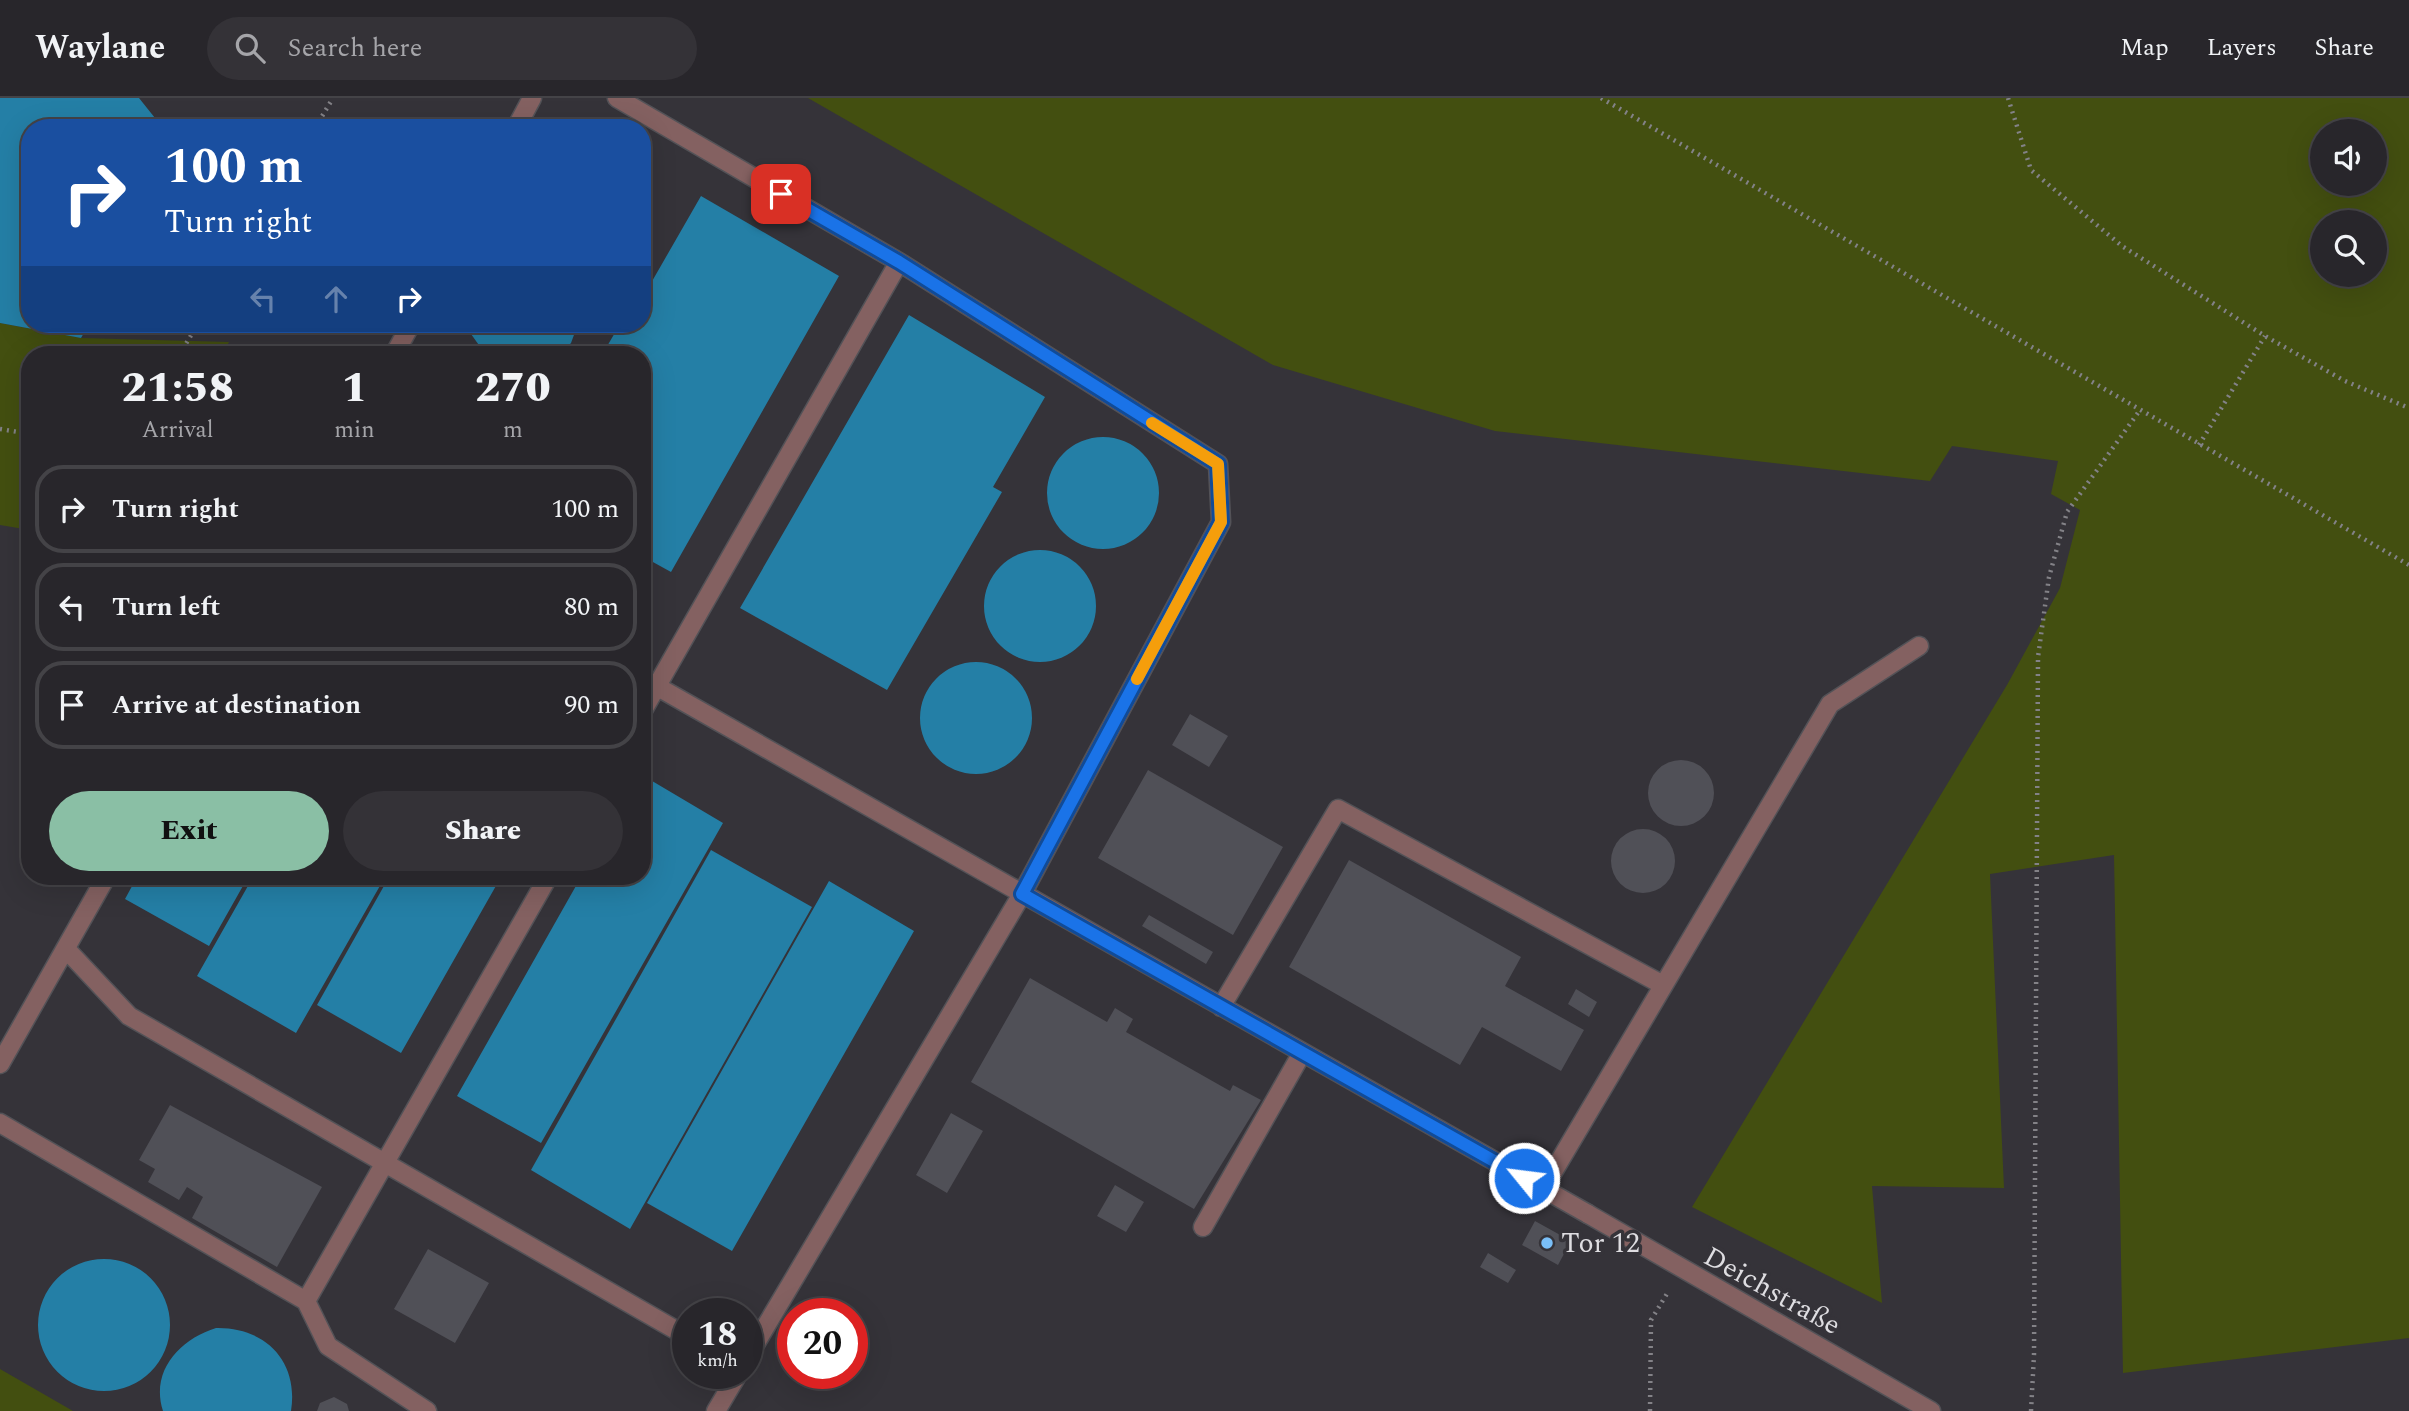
<!DOCTYPE html>
<html lang="en">
<head>
<meta charset="utf-8">
<style>
	:root { --surface:#28262b; --page:#343237; --text:#f1f3f6; --muted:#a5a5a9; --line:#444347; --accent:#8abfa5 }
	body { margin:0; font-family:Spectral,serif; background:var(--page); color:var(--text); height:100vh; display:flex; flex-direction:column; font-size:26px; white-space:nowrap }
	* { box-sizing:border-box; margin:0 }
	p { font-size:23px; color:var(--muted) }
	.icon { flex:none; width:38px; height:38px; fill:none; stroke:currentColor; stroke-width:2; stroke-linecap:round; stroke-linejoin:round }
	.map { position:relative; flex:1; overflow:hidden }
	.details { position:absolute; left:21px; top:248px; width:630px; height:539px; display:flex; flex-direction:column; background:var(--surface); border-radius:28px; box-shadow:0 7px 28px #0002,0 0 0 2px var(--line) }
	.details>* { flex:none }
	.top-card { position:absolute; left:21px; top:21px; width:630px; height:214px; border-radius:28px; box-shadow:0 7px 28px #0002,0 0 0 2px var(--line); background:#1a4fa0; color:#fff; overflow:hidden }
	.buttons { position:absolute; left:2310px; top:21px; display:grid; gap:14px }
	.buttons a { display:grid; place-items:center; width:77px; height:77px; border-radius:50%; background:var(--surface); box-shadow:0 7px 28px #0002,0 0 0 2px var(--line); font-size:35px }
	.speed { position:absolute; left:672px; top:1200px; display:flex; gap:14px; font-size:35px; font-weight:700; text-align:center }
	.speed>* { display:grid; place-content:center; width:91px; height:91px; border-radius:50%; background:var(--surface); box-shadow:0 7px 28px #0002,0 0 0 2px var(--line); line-height:1 }
	.speed small { font-size:18px; font-weight:400 }
	.speed .limit { border:10px solid #d22; background:#fff; color:#111 }
	.pin { position:absolute; display:grid; place-items:center; width:60px; height:60px; color:#fff; margin:-30px; border-radius:14px; box-shadow:0 4px 10px #0006 }
	.me { position:absolute; width:77px; margin:-38px; rotate:299deg; stroke-linejoin:round; filter:drop-shadow(0 0 5px #0008) }
	.turn { display:flex; align-items:center; gap:24px; height:147px; padding:0 28px; font-size:32px }
	.turn .icon { width:91px; height:91px; stroke-width:2.5 }
	.turn b { display:block; font-size:49px; line-height:60px }
	.lanes { display:flex; align-items:center; height:66px; padding:0 28px; background:#0003; justify-content:center; gap:35px; direction:ltr }
	.lanes .off { opacity:.35 }
	.eta { display:flex; justify-content:space-evenly; align-items:center; height:119px; text-align:center }
	.eta b { font-size:42px; font-weight:800; line-height:49px }
	.primary-button { display:flex; gap:14px; margin-top:auto; padding:14px 28px }
	.primary-button a { flex:1; height:80px; border-radius:42px; background:var(--accent); color:#111; font-size:28px; font-weight:800; line-height:80px; text-align:center }
	.primary-button a+a { background:var(--page); color:var(--text) }
	ul { padding:0; list-style:none }
	li { display:flex; align-items:center; gap:21px; height:88px; margin:0 14px 10px; padding:0 14px; border:4px solid var(--line); border-radius:28px }
	li div { flex:1 }
	li b { display:block; font-size:26px }
	li em { font-style:normal }
	header { display:flex; align-items:center; gap:42px; box-sizing:border-box; height:98px; padding:0 35px; background:var(--surface); border-bottom:2px solid var(--line) }
	header strong { font-size:33px }
	nav { display:flex; gap:38px; margin-inline-start:auto; font-size:24px }
	.search { width:490px; height:63px; background:var(--page); display:flex; align-items:center; gap:18px; box-sizing:border-box; padding:0 24px; border-radius:38px; color:var(--muted); font-size:26px }
	.map>svg:first-child { display:block }
	.green { fill:#434f10; fill-rule:evenodd }
	.water { fill:#247fa6 }
	.building { fill:#505057 }
	.lines { fill:none; stroke-linecap:round; stroke-linejoin:round }
	.lane-casing { stroke:#535257; stroke-width:21 }
	.street-casing { stroke:#535257; stroke-width:21 }
	.path { stroke:#838287; stroke-width:4.5; stroke-dasharray:2 5; stroke-linecap:butt }
	.lane { stroke:#846161; stroke-width:18 }
	.street { stroke:#846161; stroke-width:18 }
	.route-casing { stroke:#114b97; stroke-width:18 }
	.route { stroke:#1a73e8; stroke-width:12 }
	.slow { stroke:#f59e0b; stroke-width:12 }
	.poi-dot { fill:#7abff8; stroke:#353339; stroke-width:2.5 }
	.labels { text-anchor:middle; dominant-baseline:central; stroke-width:7; stroke-linejoin:round; paint-order:stroke }
	.poi-label { font-size:28px; fill:#dedde1; stroke:#353339; text-anchor:start }
	.street-label { font-size:28px; fill:#dedde1; stroke:#353339 }
</style>
</head>
<body>
<header>
<strong>Waylane</strong>
<div class="search"><svg class="icon" aria-label="search" viewBox="0 0 24 24"><circle cx="10" cy="10" r="6"/><path d="M15 15l6 6"/></svg>Search here</div>
<nav><a>Map</a><a>Layers</a><a>Share</a></nav>
</header>
<div class="map">
<svg width="2409" height="1313" viewBox="0 0 2409 1313">
	<rect width="100%" height="100%" fill="#353339"/>
	<path class="green" d="M808 0H2409V1240L2123 1275 2114 757 1990 776 2004 1090 1872 1088 1882 1205 1692 1109 2007 587 2060 490 2080 412 2051 396 2058 363 1952 348 1930 383 1495 333 1273 267ZM2322 33H2375V86H2322ZM2322 124H2375V177H2322Z
		M0 225 81 240 229 244 222 257H30V432L0 427Z
		M0 1271 73 1313H0Z"/>
	<path class="water" d="M0 0H139L163 30H30V226H89L81 240 0 225Z
		M701 98 839 178 671 474 642 458V257H602L620 226H642V190L647 192Z
		M909 217 1045 299 993 389 1002 394 887 592 740 510Z
		M468 226H578L571 245 560 257H486L471 236Z
		M1047 395a56 56 0 1 1 112 0a56 56 0 1 1-112 0Z
		M984 508a56 56 0 1 1 112 0a56 56 0 1 1-112 0Z
		M920 620a56 56 0 1 1 112 0a56 56 0 1 1-112 0Z
		M642 677 723 725 541 1045 457 998 581 779H642Z
		M711 752 812 809 630 1131 531 1072Z
		M137 779H248L209 848 125 801Z
		M253 779H385L296 935 197 878Z
		M389 779H501L401 955 317 907Z
		M829 783 914 833 732 1153 647 1105Z
		M38 1227a66 66 0 1 1 132 0a66 66 0 1 1-132 0Z
		M216 1230C265 1229 299 1263 291 1313H163C150 1273 180 1241 216 1230Z"/>
	<path class="building" d="M1190 616 1228 638 1209 669 1172 647Z
		M1648 695a33 33 0 1 1 66 0a33 33 0 1 1-66 0Z
		M1148 672 1283 749 1233 837 1098 760Z
		M1611 763a32 32 0 1 1 64 0a32 32 0 1 1-64 0Z
		M1349 762 1521 859 1505 888 1584 932 1561 973 1482 929 1460 967 1289 869Z
		M1149 817 1213 854 1206 866 1142 828Z
		M1030 880 1107 924 1115 910 1133 921 1126 934 1230 993 1233 987 1261 1002 1194 1111 971 984Z
		M1576 891 1597 904 1589 919 1568 906Z
		M170 1007 322 1089 277 1169 192 1120 203 1099 187 1089 179 1102 148 1084 155 1071 139 1062Z
		M951 1015 983 1033 947 1095 916 1077Z
		M1115 1087 1144 1104 1126 1134 1097 1118Z
		M1535 1123 1571 1143 1558 1167 1522 1147Z
		M428 1151 489 1185 455 1245 394 1211Z
		M1488 1155 1516 1172 1508 1185 1480 1169Z
		M334 1299 347 1306 349 1313H317L320 1305Z"/>
	<g class="lines">
		<defs>
			<path id="lane" d="M617 0 899 164 642 614
				M516 30 532 0
				M394 257 411 226
				M642 580 1588 1116
				M66 851 129 918 688 1239
				M1221 909 1338 711 1663 887
				M0 966 106 779
				M0 1025 306 1203 548 779
				M1543 1091 1830 606 1919 548
				M1203 1129 1302 955
				M306 1203 328 1248 427 1313
				M747 1260 1022 796 1221 424 1218 366 899 164
				M716 1313 738 1276"/>
			<path id="street" d="M1588 1116 1931 1313"/>
		</defs>
		<use href="#lane" class="lane-casing"/>
		<use href="#street" class="street-casing"/>
		<path class="path" d="M1601 0 2409 467
			M2008 0 2031 72 2122 148 2265 238 2345 283 2409 310
			M315 30 333 0
			M179 257 198 226
			M0 331 30 336
			M2199 347 2265 238
			M1650 1313 1651 1222 1668 1194
			M2031 1313 2034 1257 2038 559 2049 479 2067 414 2140 312"/>
		<use href="#lane" class="lane"/>
		<use href="#street" class="street"/>
	</g>
	<g class="lines">
		<defs>
			<path id="route" d="M781 96 899 164 1218 366 1221 424 1022 796 1524 1080"/>
		</defs>
		<use href="#route" class="route-casing"/>
		<use href="#route" class="route"/>
		<path class="slow" d="M1137 581 1221 424 1218 366 1152 325"/>
	</g>
	<circle class="poi-dot" cx="1547" cy="1145" r="7"/>
	<g class="labels">
		<g class="poi-label">
			<text x="1561" y="1145">Tor 12</text>
		</g>
		<g class="street-label">
			<text transform="translate(1772 1193) rotate(29)">Deichstraße</text>
		</g>
	</g>
</svg>
<div class="buttons">
<a><svg class="icon" aria-label="sound" viewBox="0 0 24 24"><path d="M4 9h4l5-4v14l-5-4H4zM17 9q2 3 0 6"/></svg></a>
<a><svg class="icon" aria-label="search" viewBox="0 0 24 24"><circle cx="10" cy="10" r="6"/><path d="M15 15l6 6"/></svg></a>
</div>
<div class="speed"><div>18<small>km/h</small></div><div class="limit">20</div></div>
<div class="pin" style="left:781px;top:96px;background:#d93025"><svg class="icon" aria-label="arrive" viewBox="0 0 24 24"><path d="M6 21V4h12l-3 4 3 4H6"/></svg></div>
<svg class="me" style="left:1524px;top:1080px" viewBox="-20 -20 40 40"><circle r="17" fill="#1a73e8" stroke="#fff" stroke-width="3"/><path d="M0-11L8 9 0 5-8 9z" fill="#fff"/></svg>
<div class="top-card">
<div class="turn"><svg class="icon" aria-label="right" viewBox="0 0 24 24"><path d="M7 20v-9h11M14 6l5 5-5 5"/></svg><div><b>100 m</b>Turn right</div></div>
<div class="lanes"><svg class="icon off" aria-label="left" viewBox="0 0 24 24"><path d="M17 20v-9H6M10 6l-5 5 5 5"/></svg><svg class="icon off" aria-label="ahead" viewBox="0 0 24 24"><path d="M12 20V5M6 11l6-6 6 6"/></svg><svg class="icon" aria-label="right" viewBox="0 0 24 24"><path d="M7 20v-9h11M14 6l5 5-5 5"/></svg></div>
</div>
<section class="details">
<div class="eta">
<div><b>21:58</b><p>Arrival</p></div>
<div><b>1</b><p>min</p></div>
<div><b>270</b><p>m</p></div>
</div>
<ul>
<li><svg class="icon" aria-label="right" viewBox="0 0 24 24"><path d="M7 20v-9h11M14 6l5 5-5 5"/></svg><div><b>Turn right</b></div><em>100 m</em></li>
<li><svg class="icon" aria-label="left" viewBox="0 0 24 24"><path d="M17 20v-9H6M10 6l-5 5 5 5"/></svg><div><b>Turn left</b></div><em>80 m</em></li>
<li><svg class="icon" aria-label="arrive" viewBox="0 0 24 24"><path d="M6 21V4h12l-3 4 3 4H6"/></svg><div><b>Arrive at destination</b></div><em>90 m</em></li>
</ul>
<div class="primary-button"><a>Exit</a><a>Share</a></div>
</section>
</div>
</body>
</html>
